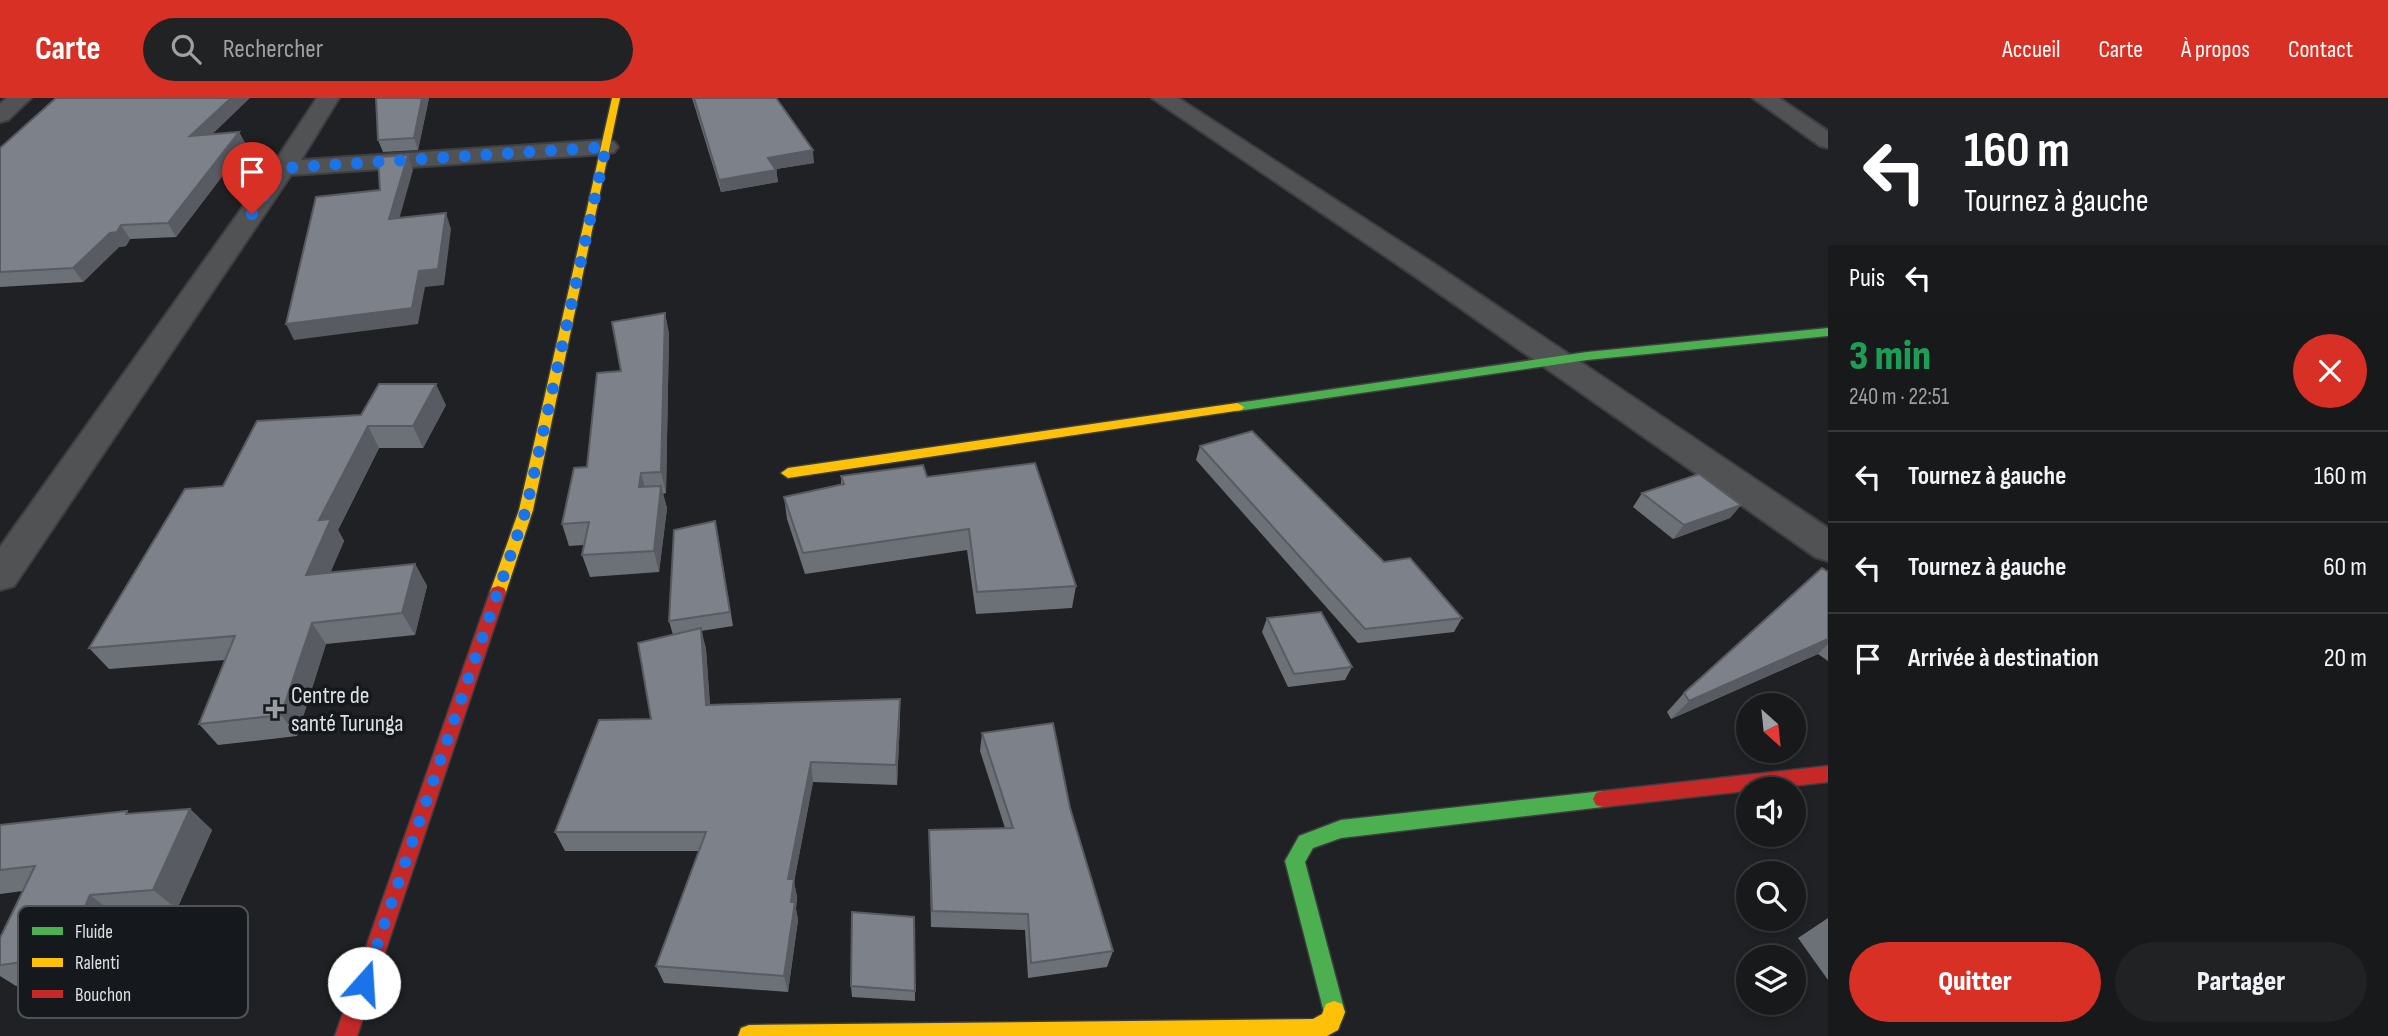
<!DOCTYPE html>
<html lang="fr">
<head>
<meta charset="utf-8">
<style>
	:root { --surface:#17191b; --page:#202224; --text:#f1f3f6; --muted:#9ea0a3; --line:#36383a; --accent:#d93025 }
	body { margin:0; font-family:"Sofia Sans Condensed",sans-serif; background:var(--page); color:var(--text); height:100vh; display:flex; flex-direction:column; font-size:26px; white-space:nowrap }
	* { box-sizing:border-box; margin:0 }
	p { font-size:23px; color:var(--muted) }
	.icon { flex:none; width:38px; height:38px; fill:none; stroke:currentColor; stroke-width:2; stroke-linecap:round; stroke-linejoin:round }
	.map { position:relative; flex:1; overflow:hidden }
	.panel { display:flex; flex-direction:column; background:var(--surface); width:560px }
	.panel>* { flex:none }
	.hud { background:#202124; color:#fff; overflow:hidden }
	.needle { width:46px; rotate:153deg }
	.tools { position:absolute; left:1736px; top:595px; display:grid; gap:14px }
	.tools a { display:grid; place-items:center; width:70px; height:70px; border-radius:50%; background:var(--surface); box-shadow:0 4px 10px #0003,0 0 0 2px var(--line); font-size:35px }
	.pin { position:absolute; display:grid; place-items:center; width:60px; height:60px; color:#fff; margin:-72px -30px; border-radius:50% 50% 50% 0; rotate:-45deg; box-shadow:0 0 7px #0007 }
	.pin .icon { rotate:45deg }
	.me { position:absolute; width:77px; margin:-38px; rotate:19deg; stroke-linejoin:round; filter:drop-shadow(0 0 5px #0008) }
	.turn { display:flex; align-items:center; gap:24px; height:147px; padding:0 21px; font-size:32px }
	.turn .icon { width:91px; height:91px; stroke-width:2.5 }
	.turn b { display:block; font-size:49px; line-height:60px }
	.then { display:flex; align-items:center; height:66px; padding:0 21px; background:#0003; gap:14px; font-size:26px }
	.round { display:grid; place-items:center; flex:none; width:74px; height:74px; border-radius:37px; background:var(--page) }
	.headline { display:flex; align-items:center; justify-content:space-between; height:119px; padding:0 21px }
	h1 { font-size:42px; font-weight:800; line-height:52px; color:#1e9e55 }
	.cta { display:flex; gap:14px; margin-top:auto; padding:14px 21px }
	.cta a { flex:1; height:80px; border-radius:42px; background:var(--accent); color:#fff; font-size:28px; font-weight:800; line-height:80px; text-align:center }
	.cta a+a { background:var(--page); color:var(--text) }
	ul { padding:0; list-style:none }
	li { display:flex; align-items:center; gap:21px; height:91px; padding:0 21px; border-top:2px solid var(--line) }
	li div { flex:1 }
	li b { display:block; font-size:26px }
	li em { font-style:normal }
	header { display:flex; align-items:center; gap:42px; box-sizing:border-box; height:98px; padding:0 35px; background:var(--accent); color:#fff }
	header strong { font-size:33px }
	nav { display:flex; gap:38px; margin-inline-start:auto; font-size:24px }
	.search { width:490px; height:63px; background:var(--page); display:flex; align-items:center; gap:18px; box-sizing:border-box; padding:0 24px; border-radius:38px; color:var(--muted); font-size:26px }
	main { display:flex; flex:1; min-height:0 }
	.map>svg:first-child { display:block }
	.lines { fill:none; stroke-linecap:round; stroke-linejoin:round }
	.street-casing { stroke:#3c3e40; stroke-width:4 }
	.fast-casing { stroke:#3c3e40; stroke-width:3 }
	.slow-casing { stroke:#3c3e40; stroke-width:3 }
	.jam-casing { stroke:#3c3e40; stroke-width:3 }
	.street { fill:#515254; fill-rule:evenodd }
	.fast { fill:#4caf50; fill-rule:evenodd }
	.slow { fill:#ffc107; fill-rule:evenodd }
	.jam { fill:#c62828; fill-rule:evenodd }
	.wall { fill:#6c7077 }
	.shaded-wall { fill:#585b61 }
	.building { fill:#7d828a; stroke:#585b61; stroke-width:2 }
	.route { stroke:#1a73e8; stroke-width:12; stroke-dasharray:0 21.6 }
	.poi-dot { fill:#9b9da0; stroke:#15181c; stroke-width:2.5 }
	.labels { text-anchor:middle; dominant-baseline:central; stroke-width:7; stroke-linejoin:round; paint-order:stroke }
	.poi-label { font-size:24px; fill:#dee0e2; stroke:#15181c; text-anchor:start }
	.key { fill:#15181c; stroke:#515457; stroke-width:2 }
	.key-label { font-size:19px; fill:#dee0e2 }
</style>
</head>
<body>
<header>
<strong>Carte</strong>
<div class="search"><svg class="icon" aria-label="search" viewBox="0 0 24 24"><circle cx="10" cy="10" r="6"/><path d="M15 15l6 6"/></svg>Rechercher</div>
<nav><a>Accueil</a><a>Carte</a><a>À propos</a><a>Contact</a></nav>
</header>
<main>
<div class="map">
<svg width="1828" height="938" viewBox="0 0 1828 938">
	<rect width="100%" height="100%" fill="#1f2124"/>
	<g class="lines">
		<defs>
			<path id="street" d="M7 0H31L8 22 0 24V6Z
				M317 0H339L301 62 606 42 614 44 618 49 614 54 606 56 291 77 14 488 0 492V449L272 68Z
				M1152 0H1178L1433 165 1828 430V463L1815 459 1413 177Z
				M1753 0H1779L1828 33V50L1820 48Z"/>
			<path id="fast" d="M1828 230V238L1587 262 1237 313 1230 309 1237 305 1587 254Z
				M1603 693 1610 695 1613 701 1610 707 1603 709 1341 740 1313 750 1305 764 1345 914 1342 922 1334 925 1326 922 1285 763 1299 738 1341 722Z"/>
			<path id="slow" d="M612 0H620L533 412 506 494 504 498H492L490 494 519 412Z
				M1237 305 1244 309 1242 312 788 380 781 375 788 370Z
				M1334 903 1342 906 1345 914 1338 932 1327 938H738L741 930 749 927 1313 921 1322 916 1326 906Z"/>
			<path id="jam" d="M498 488 504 490 506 494 357 938H335L490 494 492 490Z
				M1828 668V684L1603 709 1596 707 1593 701 1596 695 1603 693Z"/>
		</defs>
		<use href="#street" class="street-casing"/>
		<use href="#fast" class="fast-casing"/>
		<use href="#slow" class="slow-casing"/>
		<use href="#jam" class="jam-casing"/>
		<use href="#street" class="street"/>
		<use href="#fast" class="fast"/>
		<use href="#slow" class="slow"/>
		<use href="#jam" class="jam"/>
	</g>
	<path class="wall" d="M376 0H429L418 52 383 54 378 42Z
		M692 0H776L814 65 776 71 778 84 721 94Z
		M239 34 246 47 176 139 130 141 126 148 119 149 83 184 0 189V50Z
		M665 215 669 236 666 395 663 396 667 410 659 474 590 479 582 457 584 447 569 448 562 426 587 369 621 273Z
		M446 307 423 350H379L338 432 344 443 330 475 415 466 427 488 415 537 326 546 297 638 218 647 199 626 225 562 109 571 89 550 223 388 361 317Z
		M1200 348 1384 464 1462 520 1454 534 1358 545 1196 362Z
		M841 378 927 379 1076 488 1072 510 976 516 967 452 805 476 787 421 784 399 841 386Z
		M1642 395 1741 407 1730 420 1673 441 1633 409Z
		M718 437 733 528 701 533 706 551 710 606 900 622 897 687 813 684 794 784 797 799 796 811 798 822 788 894 664 885 656 868 699 753H565L555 734 651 621 673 537 669 523Z
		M1828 474V563L1818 556 1671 621 1667 614 1684 595Z
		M1267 520 1352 569 1345 582 1288 589 1262 534Z
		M982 635 1070 710 1113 853 1107 869 1028 880 1025 832 931 829 929 732 1005 730 980 653Z
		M190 711 212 732 177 811 116 817 91 878 16 888 0 878V840L23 793 0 796V727Z
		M914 819 915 903 852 899 851 888Z
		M1828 820V882L1798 840Z"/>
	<path class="shaded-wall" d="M231 0H250L197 51 190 38Z
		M422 0H429L418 52 414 40Z
		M239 34 246 47 176 139 168 125Z
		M813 52 814 65 770 72 768 60Z
		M408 57 413 72 395 136 389 121Z
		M776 72 778 84 721 94 719 82Z
		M446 115 451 131 444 187 425 189 418 226 294 242 286 226Z
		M121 127 130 141 126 148 119 149 83 184 73 170 110 135Z
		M665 215 669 236 666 395 661 374Z
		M436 286 446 307 423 350 413 328Z
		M368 328 379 350 338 432 344 443 320 499 306 477 319 422Z
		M641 375 647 397 639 389Z
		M661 388 667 410 659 474 654 453Z
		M1741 407 1730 420 1673 441 1684 427Z
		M415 466 427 488 415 537 402 515Z
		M312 525 326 546 297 638 281 617Z
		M701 530 706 551 711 627 706 607Z
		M1828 541V546L1818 556 1671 621 1689 603Z
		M900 601V622L897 687 896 667Z
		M811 664 813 684 794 784 797 799 796 811 798 822 788 894 784 878 791 804 788 781Z
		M190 711 212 732 177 811 153 792Z
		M90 797 116 817 91 878 63 859Z"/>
	<path class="building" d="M56 0H231L190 38 239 34 168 125 121 127 117 134 110 135 73 170 0 174V50Z
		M376 0H422L414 40 378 42Z
		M694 0H776L813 52 768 60 776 72 719 82Z
		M408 57 389 121 446 115 438 171 419 173 412 210 286 226 316 99 380 92 378 59Z
		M665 215 661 374 641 375 639 389 661 388 654 453 582 457 589 424 562 426 574 370 587 369 597 275 621 273 612 224Z
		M379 286H436L413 328H368L319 422 331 421 306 477 415 466 402 515 312 525 281 617 199 626 235 538 89 550 185 391 223 388 257 323 361 317Z
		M1252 333 1384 464 1410 460 1462 520 1365 531 1200 348Z
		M1035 365 1076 488 977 494 969 431 803 455 784 399 844 386 841 378 923 367 927 379Z
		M1699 376 1741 407 1684 427 1642 395Z
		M715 423 730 514 669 523 674 432Z
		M1822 470 1828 474V541L1689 603 1684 595Z
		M1321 514 1352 569 1294 576 1267 520Z
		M701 530 706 607 900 601 896 667 811 664 788 781H794L791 804H795L784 878 656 868 706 734H555L599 622 651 621 638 545Z
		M1053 625 1070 710 1113 853 1031 865 1028 816 932 813 929 732 1013 730 982 635Z
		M190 711 153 792 90 797 63 859 0 867V840L35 768 0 772V727L127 713 126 716Z
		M852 814 914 819 915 893 851 888Z"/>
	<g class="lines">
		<path class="route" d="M252 116 283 70 606 49 526 412 364 885"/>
	</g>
	<path class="poi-dot" d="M271.5 600.5h7v7h7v7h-7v7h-7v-7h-7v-7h7z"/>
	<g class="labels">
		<g class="poi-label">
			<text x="291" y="597">Centre de<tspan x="291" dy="28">santé Turunga</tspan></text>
		</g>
	</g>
	<rect x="18" y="808" width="230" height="112" rx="10" class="key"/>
	<rect x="32" y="829" width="31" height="8" fill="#4caf50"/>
	<rect x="32" y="860" width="31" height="9" fill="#ffc107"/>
	<rect x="32" y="892" width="31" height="8" fill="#c62828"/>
	<g class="key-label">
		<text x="75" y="840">Fluide</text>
		<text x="75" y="871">Ralenti</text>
		<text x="75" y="903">Bouchon</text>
	</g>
</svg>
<div class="tools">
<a><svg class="needle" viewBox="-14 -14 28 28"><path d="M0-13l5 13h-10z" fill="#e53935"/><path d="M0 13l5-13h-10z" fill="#9ea0a3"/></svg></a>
<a><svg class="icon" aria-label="sound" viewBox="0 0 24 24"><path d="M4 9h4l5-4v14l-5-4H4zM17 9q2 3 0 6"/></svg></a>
<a><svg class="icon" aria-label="search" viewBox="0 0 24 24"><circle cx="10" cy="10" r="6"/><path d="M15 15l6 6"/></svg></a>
<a><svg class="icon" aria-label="layers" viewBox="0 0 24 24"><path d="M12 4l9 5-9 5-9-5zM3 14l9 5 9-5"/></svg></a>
</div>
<div class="pin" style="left:252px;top:116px;background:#d93025"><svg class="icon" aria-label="arrive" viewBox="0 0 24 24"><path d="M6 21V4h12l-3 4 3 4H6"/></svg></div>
<svg class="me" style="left:364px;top:885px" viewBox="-20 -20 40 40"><circle r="19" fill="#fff"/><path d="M0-13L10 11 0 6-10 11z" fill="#1a73e8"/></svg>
</div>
<section class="panel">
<div class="hud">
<div class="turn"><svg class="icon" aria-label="left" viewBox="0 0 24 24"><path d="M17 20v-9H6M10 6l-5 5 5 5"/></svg><div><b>160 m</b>Tournez à gauche</div></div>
<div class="then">Puis<svg class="icon" aria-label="left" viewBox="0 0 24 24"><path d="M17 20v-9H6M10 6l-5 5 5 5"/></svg></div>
</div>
<div class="headline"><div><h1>3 min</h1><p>240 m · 22:51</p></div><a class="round" style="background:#d93025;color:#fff"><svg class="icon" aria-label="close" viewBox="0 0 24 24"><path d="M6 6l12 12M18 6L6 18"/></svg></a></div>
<ul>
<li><svg class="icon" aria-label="left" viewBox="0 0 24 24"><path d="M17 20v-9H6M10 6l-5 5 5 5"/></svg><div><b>Tournez à gauche</b></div><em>160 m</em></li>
<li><svg class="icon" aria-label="left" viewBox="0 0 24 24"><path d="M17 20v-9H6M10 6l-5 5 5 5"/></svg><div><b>Tournez à gauche</b></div><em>60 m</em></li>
<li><svg class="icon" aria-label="arrive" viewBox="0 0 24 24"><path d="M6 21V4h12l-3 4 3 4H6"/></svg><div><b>Arrivée à destination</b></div><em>20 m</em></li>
</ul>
<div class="cta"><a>Quitter</a><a>Partager</a></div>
</section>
</main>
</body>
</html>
